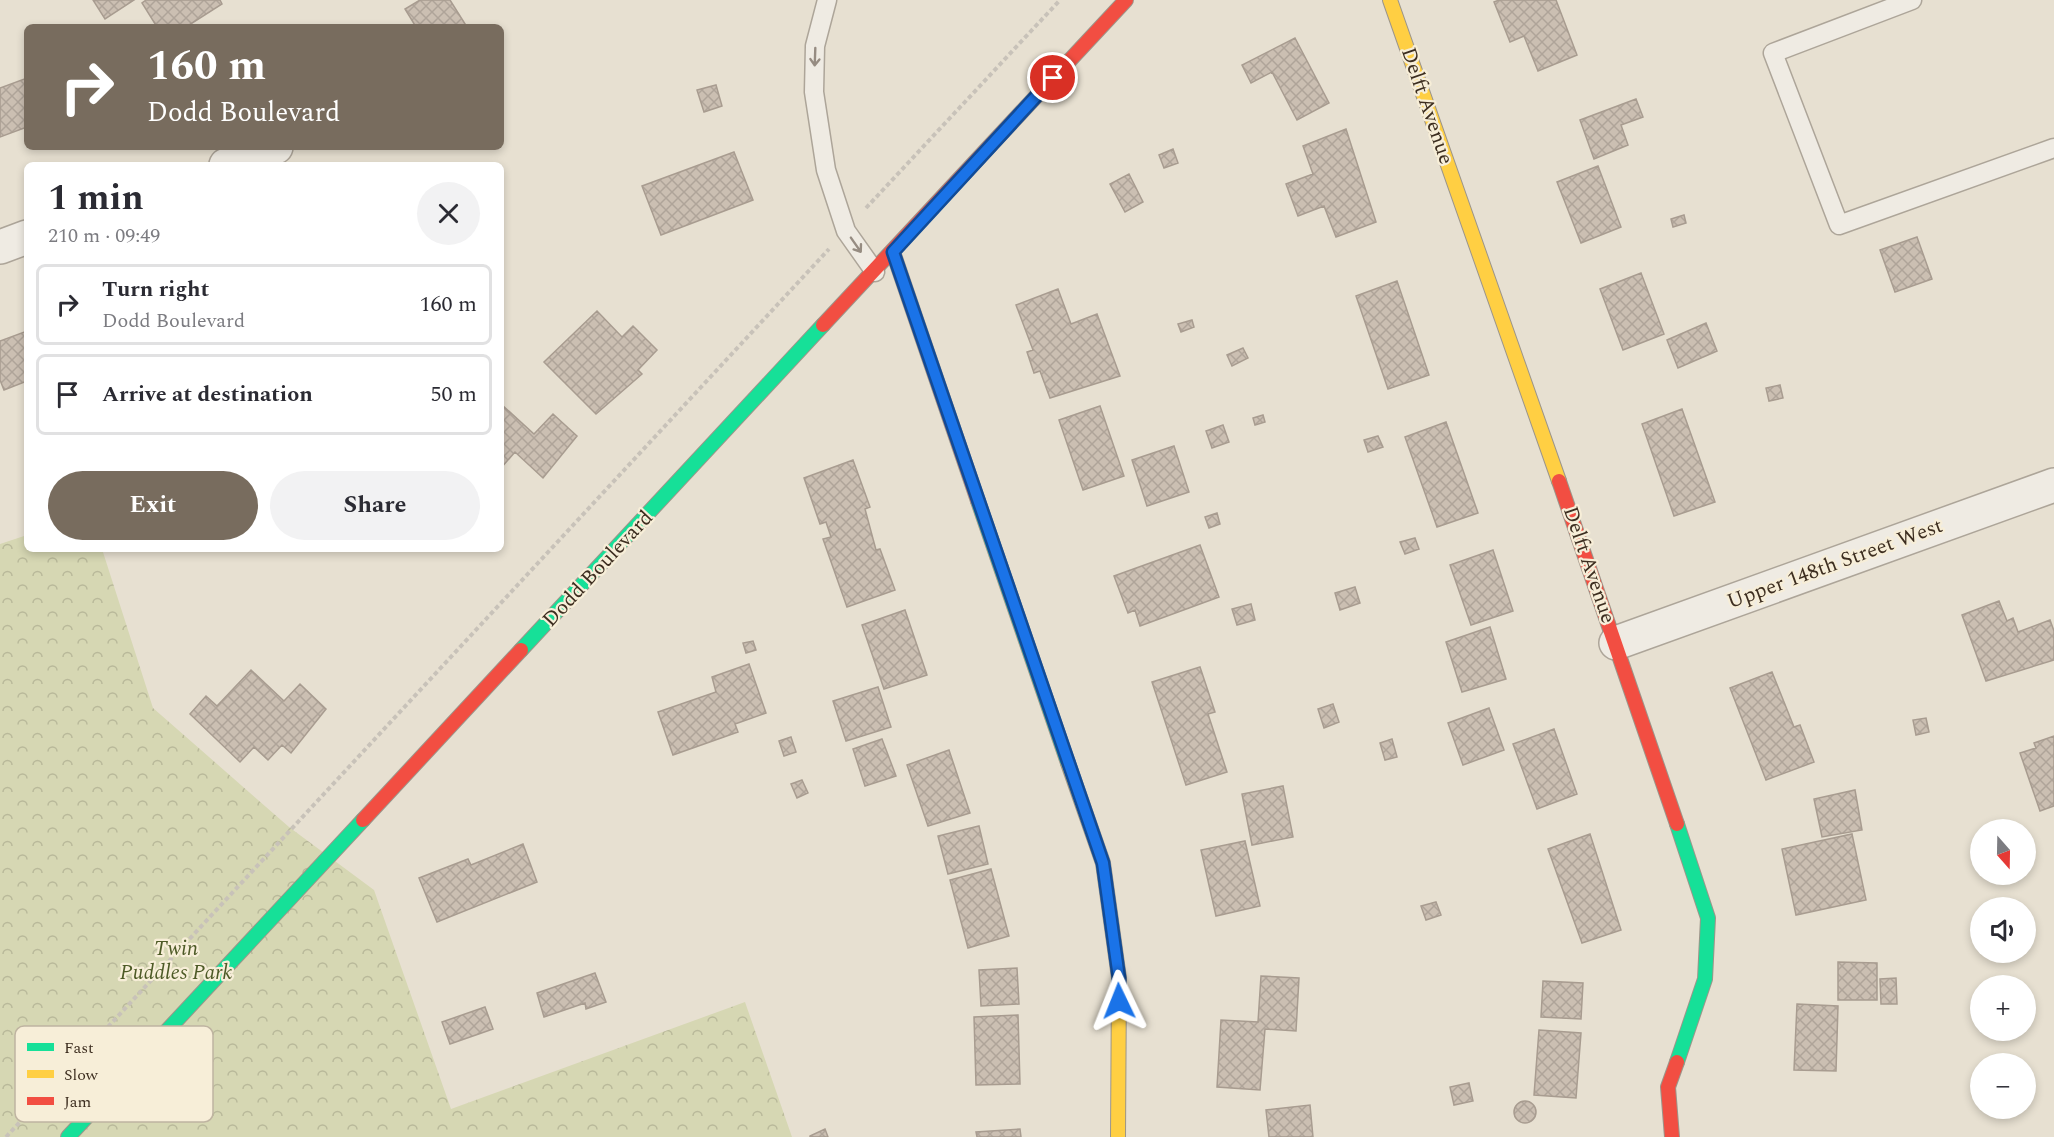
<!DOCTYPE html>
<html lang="en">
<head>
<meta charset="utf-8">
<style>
	:root { --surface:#fff; --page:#f2f2f3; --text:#2b2b33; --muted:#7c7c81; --line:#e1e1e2; --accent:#786c5e }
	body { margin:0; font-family:Spectral,serif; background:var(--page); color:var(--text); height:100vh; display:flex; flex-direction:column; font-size:22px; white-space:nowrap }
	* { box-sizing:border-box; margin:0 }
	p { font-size:20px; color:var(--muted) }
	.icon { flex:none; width:33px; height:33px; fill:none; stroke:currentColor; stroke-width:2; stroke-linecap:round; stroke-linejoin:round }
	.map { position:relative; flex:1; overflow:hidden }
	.panel { position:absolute; left:24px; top:162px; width:480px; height:390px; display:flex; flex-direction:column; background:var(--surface); border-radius:9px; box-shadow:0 3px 9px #0003 }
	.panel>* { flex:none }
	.banner { position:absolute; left:24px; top:24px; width:480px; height:126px; border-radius:9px; box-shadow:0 3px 9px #0003; background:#786c5e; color:#fff; overflow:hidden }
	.needle { width:39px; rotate:160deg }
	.tools { position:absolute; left:1970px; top:819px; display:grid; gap:12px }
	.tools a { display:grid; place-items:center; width:66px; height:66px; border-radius:50%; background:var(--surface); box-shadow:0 3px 9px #0003; font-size:30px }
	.pin { position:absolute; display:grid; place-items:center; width:51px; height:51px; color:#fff; margin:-26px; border:3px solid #fff; border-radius:50%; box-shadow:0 2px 6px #0007 }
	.me { position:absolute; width:66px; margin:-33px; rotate:358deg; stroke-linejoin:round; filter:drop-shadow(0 0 4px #0008) }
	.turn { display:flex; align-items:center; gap:21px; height:126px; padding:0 24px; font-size:27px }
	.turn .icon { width:78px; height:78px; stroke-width:2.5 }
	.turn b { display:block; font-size:42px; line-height:51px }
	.round { display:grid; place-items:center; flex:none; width:63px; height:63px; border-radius:32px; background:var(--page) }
	.summary { display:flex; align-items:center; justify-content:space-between; height:102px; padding:0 24px }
	h1 { font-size:36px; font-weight:700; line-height:45px }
	.action { display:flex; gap:12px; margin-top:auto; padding:12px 24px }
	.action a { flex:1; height:69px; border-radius:36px; background:var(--accent); color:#fff; font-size:24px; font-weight:700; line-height:69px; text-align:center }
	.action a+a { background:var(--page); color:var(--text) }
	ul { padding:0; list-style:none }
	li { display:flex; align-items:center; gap:18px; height:81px; margin:0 12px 9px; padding:0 12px; border:3px solid var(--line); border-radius:9px }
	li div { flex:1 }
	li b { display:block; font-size:22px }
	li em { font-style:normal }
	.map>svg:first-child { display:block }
	.park { fill:url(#park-crowns) }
	.building { fill:url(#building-cross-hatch); stroke:#a89c90; stroke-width:1.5 }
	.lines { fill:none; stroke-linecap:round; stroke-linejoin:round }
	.lane-casing { stroke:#ada599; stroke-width:21 }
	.street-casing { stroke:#ada599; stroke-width:36 }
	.fast-casing { stroke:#9c958a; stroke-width:16 }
	.slow-casing { stroke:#9c958a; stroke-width:16 }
	.jam-casing { stroke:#9c958a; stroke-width:16 }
	.path { stroke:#c8c2b9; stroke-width:4; stroke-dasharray:4.5 3; stroke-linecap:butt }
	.lane { stroke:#efebe3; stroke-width:18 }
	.street { stroke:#efebe3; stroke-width:33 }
	.fast { stroke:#16e098; stroke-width:14 }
	.slow { stroke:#ffcf43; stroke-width:14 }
	.jam { stroke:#f24e42; stroke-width:14 }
	.oneway { stroke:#968c82 }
	.route-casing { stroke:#114b97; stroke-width:15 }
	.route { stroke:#1a73e8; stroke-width:10 }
	.labels { text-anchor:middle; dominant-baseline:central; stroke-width:4.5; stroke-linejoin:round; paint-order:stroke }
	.street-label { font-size:21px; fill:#3d2e20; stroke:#f7eed8 }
	.park-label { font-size:21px; font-style:italic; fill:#4d5a26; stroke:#f7eed8 }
	.key { fill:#f7eed8; stroke:#bfb4a1; stroke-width:1.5 }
	.key-label { font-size:16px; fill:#3d2e20 }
</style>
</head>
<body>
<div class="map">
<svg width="2054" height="1137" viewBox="0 0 2054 1137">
	<defs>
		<pattern id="park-crowns" width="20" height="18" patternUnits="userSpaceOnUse" patternTransform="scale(1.5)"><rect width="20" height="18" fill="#d6d7b3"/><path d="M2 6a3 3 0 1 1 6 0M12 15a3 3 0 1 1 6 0" fill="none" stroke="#b9b99a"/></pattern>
		<pattern id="building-cross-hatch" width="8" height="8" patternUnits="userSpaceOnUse" patternTransform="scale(1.5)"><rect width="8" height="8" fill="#cbbfb2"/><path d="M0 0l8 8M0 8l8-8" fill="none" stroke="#afa499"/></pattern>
	</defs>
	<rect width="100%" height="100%" fill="#e7e0d1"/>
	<path class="park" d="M27 535V549H102L153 708 289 827 374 890 451 1109 745 1002 792 1137H0V544Z"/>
	<path class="building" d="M93 0H134L105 19Z
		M146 0H220L222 4 186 27H157L142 3Z
		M420 0H450L467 27H416L405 9Z
		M1499 0H1556L1577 55 1538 71 1524 36 1510 42 1494 2Z
		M1295 38 1329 103 1297 120 1272 72 1251 83 1242 65Z
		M27 78V127L0 137V88Z
		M716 85 722 106 704 112 697 90Z
		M1636 99 1643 117 1621 125 1628 145 1594 159 1580 120Z
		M1346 129 1376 222 1336 237 1324 206 1298 216 1286 184 1313 174 1303 146Z
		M1173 149 1178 163 1164 168 1159 155Z
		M734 152 753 200 661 235 642 186Z
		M1598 166 1621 227 1581 243 1557 182Z
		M1129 174 1143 202 1125 212 1110 184Z
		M1684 215 1686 223 1673 227 1671 219Z
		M1917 237 1932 279 1895 292 1880 250Z
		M1641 273 1664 334 1623 350 1600 289Z
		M1397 281 1429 375 1388 389 1356 296Z
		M1058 289 1071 324 1097 314 1120 376 1050 398 1040 371 1034 373 1027 352 1033 350 1016 305Z
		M597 311 622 337 633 326 657 350 638 370 642 374 596 414 544 362Z
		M1192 320 1194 327 1181 332 1178 324Z
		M1706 323 1717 351 1678 368 1667 340Z
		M27 331V381L4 390 0 380V341Z
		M1243 348 1248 358 1232 366 1227 355Z
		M1780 385 1783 398 1769 401 1766 388Z
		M501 404 534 434 553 414 577 436 543 478 515 452 501 468Z
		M1100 406 1124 476 1083 490 1059 420Z
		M1682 409 1715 502 1674 516 1642 424Z
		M1263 415 1265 422 1255 425 1253 418Z
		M1446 422 1478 513 1437 527 1405 437Z
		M1223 425 1229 442 1212 448 1206 431Z
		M1378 436 1383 447 1368 452 1364 440Z
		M1174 446 1189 492 1147 506 1132 460Z
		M853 460 870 507 865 509 876 550 880 549 895 590 847 607 823 539 831 537 826 522 820 524 804 478Z
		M1217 513 1220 524 1209 528 1205 517Z
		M1415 538 1419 549 1405 554 1400 542Z
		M1200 545 1219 597 1140 626 1135 610 1128 613 1114 576Z
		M1493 550 1513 611 1471 625 1450 565Z
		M1355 587 1360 603 1340 610 1335 593Z
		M1999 601 2007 621 2013 618 2018 632 2050 620 2054 631V660L1986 681 1962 615Z
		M1251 604 1255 620 1237 625 1232 609Z
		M905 610 927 675 884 689 862 625Z
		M1490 627 1506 679 1462 692 1446 642Z
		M753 641 756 650 746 653 743 643Z
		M749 664 766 713 735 724 738 732 673 755 658 712 716 692 712 677Z
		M1200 667 1215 712 1208 714 1227 772 1186 785 1152 682Z
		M251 670 284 701 300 684 326 709 291 753 282 745 268 760 254 747 240 762 190 714 206 696 217 706Z
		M1772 672 1794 727 1800 725 1814 762 1766 780 1730 688Z
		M878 687 891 727 846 741 833 701Z
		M1333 704 1339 722 1324 728 1318 709Z
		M1489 708 1504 750 1463 765 1448 723Z
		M1926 718 1929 732 1916 735 1913 720Z
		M1554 729 1577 794 1537 809 1513 744Z
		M2054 736V806L2040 811 2020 753 2036 748 2034 743Z
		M791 737 796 752 784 756 779 741Z
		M882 739 896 776 865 786 853 749Z
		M1392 739 1397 757 1385 760 1380 743Z
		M949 750 970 813 928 826 907 765Z
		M802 780 808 793 797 798 791 784Z
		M1283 786 1293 837 1252 845 1242 794Z
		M1855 790 1862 830 1822 837 1814 799Z
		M979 826 988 864 948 874 938 836Z
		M1590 834 1621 930 1582 943 1548 849Z
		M1852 834 1866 900 1796 915 1782 849Z
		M1245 841 1260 906 1216 916 1201 850Z
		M523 844 537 882 437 922 419 878 468 859 471 865Z
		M991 869 1009 936 968 948 950 880Z
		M1436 902 1441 915 1426 920 1421 906Z
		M1838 962 1877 963V1000H1838Z
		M1017 968 1019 1004 981 1006 979 970Z
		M595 973 606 1002 586 1009 585 1003 544 1017 537 993Z
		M1261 976 1299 978 1296 1031 1265 1029 1260 1090 1217 1087 1221 1020 1258 1022Z
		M1896 978 1897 1004H1881L1880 979Z
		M1543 981 1583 983 1581 1019 1541 1017Z
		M1797 1004 1838 1006 1836 1071 1794 1070Z
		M485 1007 493 1029 450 1044 442 1022Z
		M1018 1015 1020 1084 976 1085 974 1017Z
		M1539 1030 1581 1033 1576 1098 1534 1095Z
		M1469 1083 1473 1101 1454 1105 1450 1087Z
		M1514 1112a11 11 0 1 1 22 0a11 11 0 1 1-22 0Z
		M1310 1105 1313 1137H1269L1266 1110Z
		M825 1129 828 1137H810V1136Z
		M1020 1129 1021 1137H977L976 1132Z"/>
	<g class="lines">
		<defs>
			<path id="lane" d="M827 0 815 46 814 92 826 170 846 231 875 272
				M1912 0 1773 53 1839 225 2054 148"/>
			<path id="street" d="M226 165 276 147
				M0 247 27 237
				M1616 643 2054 485"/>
			<path id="fast" d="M978 501 1068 763
				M521 650 823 325
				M1677 1062 1705 979 1708 918 1677 824
				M68 1137 363 820"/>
			<path id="slow" d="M1390 0 1559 481
				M1068 763 1103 863 1119 978 1118 1137"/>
			<path id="jam" d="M893 252 978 501
				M823 325 1126 0
				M1559 481 1677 824
				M363 820 521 650
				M1672 1137 1668 1087 1677 1062"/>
		</defs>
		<use href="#lane" class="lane-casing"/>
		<use href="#street" class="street-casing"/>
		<use href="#fast" class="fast-casing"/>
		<use href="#slow" class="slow-casing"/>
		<use href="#jam" class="jam-casing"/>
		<path class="path" d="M866 208 1060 0
			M6 1137 829 249"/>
		<use href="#lane" class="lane"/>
		<use href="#street" class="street"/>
		<use href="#fast" class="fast"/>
		<use href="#slow" class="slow"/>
		<use href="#jam" class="jam"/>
	</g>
	<defs><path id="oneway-shaft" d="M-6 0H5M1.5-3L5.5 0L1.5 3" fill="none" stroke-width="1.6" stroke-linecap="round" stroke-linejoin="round" transform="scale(1.5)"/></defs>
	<g class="oneway">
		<use href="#oneway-shaft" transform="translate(815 57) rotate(92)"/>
		<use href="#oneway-shaft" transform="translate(856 245) rotate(55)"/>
	</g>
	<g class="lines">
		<defs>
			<path id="route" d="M1053 78 893 252 1103 863 1119 978V1001"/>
		</defs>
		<use href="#route" class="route-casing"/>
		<use href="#route" class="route"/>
	</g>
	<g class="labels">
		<g class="street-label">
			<text transform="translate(1427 106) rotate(71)">Delft Avenue</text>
			<text transform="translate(1835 564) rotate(-20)">Upper 148th Street West</text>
			<text transform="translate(1589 565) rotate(71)">Delft Avenue</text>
			<text transform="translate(598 569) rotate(-47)">Dodd Boulevard</text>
		</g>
		<g class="park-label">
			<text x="176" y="949">Twin<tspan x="176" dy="24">Puddles Park</tspan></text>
		</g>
	</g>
	<rect x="15" y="1026" width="198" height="96" rx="9" class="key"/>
	<rect x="27" y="1043" width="27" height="8" fill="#16e098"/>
	<rect x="27" y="1070" width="27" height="8" fill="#ffcf43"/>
	<rect x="27" y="1097" width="27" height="8" fill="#f24e42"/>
	<g class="key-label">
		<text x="64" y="1053">Fast</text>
		<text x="64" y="1080">Slow</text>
		<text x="64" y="1107">Jam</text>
	</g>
</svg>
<div class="tools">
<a><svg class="needle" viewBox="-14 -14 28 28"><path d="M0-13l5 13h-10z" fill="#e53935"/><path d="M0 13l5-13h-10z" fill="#7c7c81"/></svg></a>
<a><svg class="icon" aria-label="sound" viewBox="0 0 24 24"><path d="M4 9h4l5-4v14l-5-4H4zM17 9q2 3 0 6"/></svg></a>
<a>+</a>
<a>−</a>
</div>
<div class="pin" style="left:1053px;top:78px;background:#d93025"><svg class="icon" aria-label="arrive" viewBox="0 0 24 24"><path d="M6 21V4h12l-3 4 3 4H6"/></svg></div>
<svg class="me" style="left:1119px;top:1001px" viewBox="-20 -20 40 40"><path d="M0-17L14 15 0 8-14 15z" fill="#1a73e8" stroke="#fff" stroke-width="4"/></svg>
<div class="banner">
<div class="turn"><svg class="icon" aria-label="right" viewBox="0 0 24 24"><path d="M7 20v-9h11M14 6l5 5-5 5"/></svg><div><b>160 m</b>Dodd Boulevard</div></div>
</div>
<section class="panel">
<div class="summary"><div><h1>1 min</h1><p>210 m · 09:49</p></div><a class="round"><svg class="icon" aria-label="close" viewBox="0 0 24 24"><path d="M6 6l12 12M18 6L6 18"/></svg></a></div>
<ul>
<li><svg class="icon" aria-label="right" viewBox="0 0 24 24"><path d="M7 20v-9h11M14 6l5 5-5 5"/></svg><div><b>Turn right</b><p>Dodd Boulevard</p></div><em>160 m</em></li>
<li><svg class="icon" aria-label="arrive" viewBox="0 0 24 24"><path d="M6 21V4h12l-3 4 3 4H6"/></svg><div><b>Arrive at destination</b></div><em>50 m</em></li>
</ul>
<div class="action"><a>Exit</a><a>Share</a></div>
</section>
</div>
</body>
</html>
